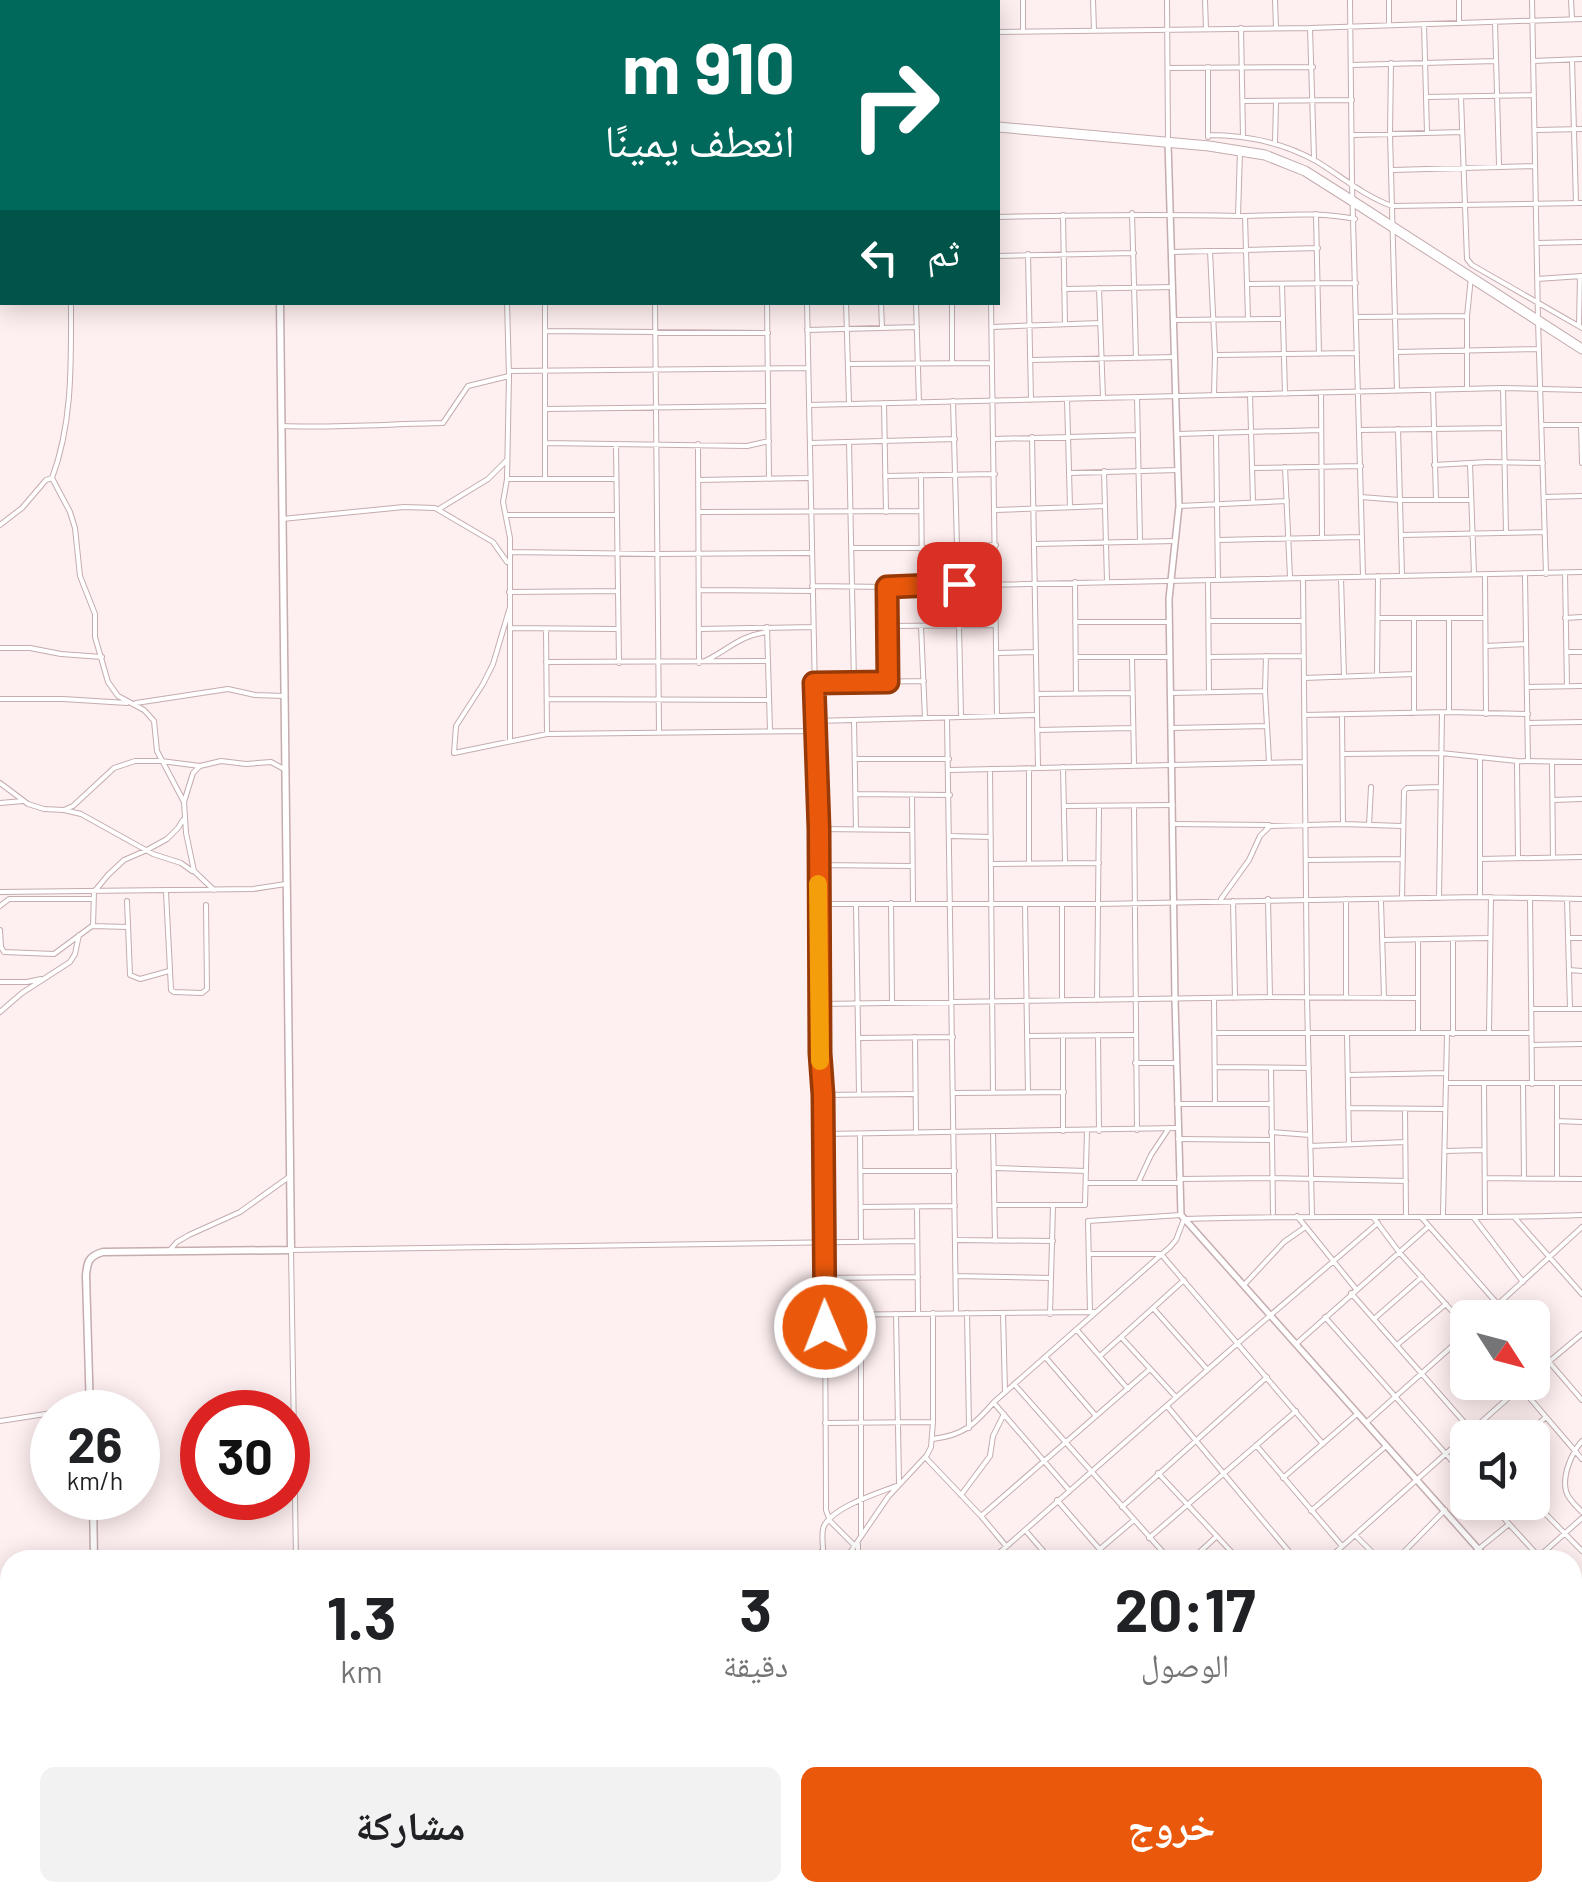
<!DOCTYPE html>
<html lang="ar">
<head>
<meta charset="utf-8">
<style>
	:root { --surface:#fff; --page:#f2f2f2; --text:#202124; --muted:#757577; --accent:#ea580c }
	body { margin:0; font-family:Barlow,"Noto Naskh Arabic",sans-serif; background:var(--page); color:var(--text); direction:rtl; height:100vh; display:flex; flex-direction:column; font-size:38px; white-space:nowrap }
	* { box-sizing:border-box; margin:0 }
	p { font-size:32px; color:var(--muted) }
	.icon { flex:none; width:55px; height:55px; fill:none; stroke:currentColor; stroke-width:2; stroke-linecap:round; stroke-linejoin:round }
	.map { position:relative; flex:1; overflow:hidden; direction:ltr }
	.sheet { position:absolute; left:0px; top:1550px; width:1582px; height:352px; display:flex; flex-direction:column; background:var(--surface); border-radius:30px 30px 0 0; box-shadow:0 5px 25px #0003; direction:rtl }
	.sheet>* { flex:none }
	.top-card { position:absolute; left:0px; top:0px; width:1000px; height:305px; box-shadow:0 5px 25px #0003; direction:rtl; background:#00695c; color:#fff; overflow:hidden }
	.needle { width:65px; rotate:126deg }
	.controls { position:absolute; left:1450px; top:1300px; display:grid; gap:20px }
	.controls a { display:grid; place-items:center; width:100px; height:100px; border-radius:15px; background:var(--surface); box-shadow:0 5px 25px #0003; font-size:50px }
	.speed { position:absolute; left:30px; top:1390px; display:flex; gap:20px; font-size:50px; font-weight:700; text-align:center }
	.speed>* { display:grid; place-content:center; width:130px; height:130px; border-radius:50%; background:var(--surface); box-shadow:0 5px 25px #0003; line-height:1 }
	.speed small { font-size:25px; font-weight:400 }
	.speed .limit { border:15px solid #d22; background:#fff; color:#111 }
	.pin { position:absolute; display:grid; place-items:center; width:85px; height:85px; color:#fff; margin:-42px; border-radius:20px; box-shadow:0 5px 15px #0006 }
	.me { position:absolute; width:110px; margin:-55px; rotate:359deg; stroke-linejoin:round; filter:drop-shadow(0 0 8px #0008) }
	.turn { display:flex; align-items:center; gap:35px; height:210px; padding:0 40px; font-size:45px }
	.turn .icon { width:130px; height:130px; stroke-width:2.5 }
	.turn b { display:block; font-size:70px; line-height:85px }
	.then { display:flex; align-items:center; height:95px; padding:0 40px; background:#0003; gap:20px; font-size:38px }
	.eta { display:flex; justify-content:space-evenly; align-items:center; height:170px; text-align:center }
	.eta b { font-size:60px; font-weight:700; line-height:70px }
	.button { display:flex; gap:20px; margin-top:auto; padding:20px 40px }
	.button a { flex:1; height:115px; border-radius:15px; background:var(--accent); color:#fff; font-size:40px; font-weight:700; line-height:115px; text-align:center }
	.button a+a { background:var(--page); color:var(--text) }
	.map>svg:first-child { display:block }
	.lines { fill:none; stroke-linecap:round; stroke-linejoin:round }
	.minor-casing { stroke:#c5acae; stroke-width:6 }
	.tertiary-casing { stroke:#c5acae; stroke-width:8 }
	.secondary-casing { stroke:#c5acae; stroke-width:9 }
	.trunk-casing { stroke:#c5acae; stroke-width:11 }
	.minor { stroke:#fff; stroke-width:4 }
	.tertiary { stroke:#fff; stroke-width:5 }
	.secondary { stroke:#fff; stroke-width:6 }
	.trunk { stroke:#fff; stroke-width:9 }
	.route-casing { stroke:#983908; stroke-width:25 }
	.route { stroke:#ea580c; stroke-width:18 }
	.slow { stroke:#f59e0b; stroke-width:18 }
</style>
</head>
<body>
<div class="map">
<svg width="1582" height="1902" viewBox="0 0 1582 1902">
	<rect width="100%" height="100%" fill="#feeff0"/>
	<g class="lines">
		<defs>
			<path id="minor" d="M274 0V2
				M429 0V2
				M542 0V2
				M588 0V2
				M624 0V2
				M731 0V2
				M764 0V2
				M803 0V2
				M840 0V2
				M910 0V2
				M984 0V2
				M1023 0V30
				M1093 0 1094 30
				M1167 0 1168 142
				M1205 0 1206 29
				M1275 0 1276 28
				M1350 0 1352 184 1363 575
				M1389 0V24
				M1532 0 1538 321 1546 574
				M1571 0 1572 19
				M455 2 457 0
				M500 2V0
				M1495 22 1499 165
				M1459 23V0
				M1424 24 1427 133
				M1241 28 1243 137
				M1310 28 1314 158
				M998 32 1310 28 1582 19
				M1572 60 1576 203
				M1533 61 1582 59
				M1391 63 1390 134 1397 391
				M1352 65 1495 61
				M1208 67V137
				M1168 68 1313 67
				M1426 97 1534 95
				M1461 98 1467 259 1472 265 1582 328
				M1243 101 1352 100
				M1537 130 1582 129
				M1208 135C1246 135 1282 142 1316 161 1341 176 1364 196 1392 206L1582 203
				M1353 135 1462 132
				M1275 143 1276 102
				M1392 170 1535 166
				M1132 213 1136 357
				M1316 214 1319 354
				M1063 215 1065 324
				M1238 216 1240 150
				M1245 216 1248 319
				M998 217C1078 215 1158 214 1239 216 1279 216 1316 211 1355 219
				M1537 243 1582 242
				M1210 251 1215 355 1214 395
				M1172 252 1318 248
				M1028 254 1031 400
				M998 256 1134 253
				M1537 279 1582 276
				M1247 284 1356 283
				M1282 284 1285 394
				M1099 288 1103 398
				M1064 289 1173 287
				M507 302 509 376 507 479 503 502 510 538V740
				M545 302V479
				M655 302 659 732
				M767 302 769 479
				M807 302C815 705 825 1107 826 1510L830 1521 854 1545
				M846 302 849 403
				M881 302 882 328
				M916 302 919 403
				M952 302V362
				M991 302 997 716
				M1357 317 1467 316
				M1175 320 1283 319
				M1579 326 1580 276
				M992 327 1100 323
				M807 330 917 327
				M545 331 768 333
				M1396 352 1537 349
				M1217 355 1357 353
				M1031 360 1175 357
				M848 364 992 363
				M509 371 808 368
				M1467 387V316L1471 277
				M1503 388 1506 532
				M1433 390 1436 500
				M1321 393 1322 537
				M1250 394 1253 503
				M1137 397 1140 541
				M1067 399 1070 507
				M953 401 957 546
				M884 403 886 512
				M809 405 1503 388 1582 390
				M546 409 768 406
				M1542 425H1582
				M1581 425 1582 463
				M282 426C336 428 389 424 443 423L468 386 509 376
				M1398 429 1402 575
				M1360 430 1504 428
				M1216 433 1218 580
				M1177 434 1321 430
				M1032 437 1038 767
				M994 439 1138 435
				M849 442 854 683
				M545 443 747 446 769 441
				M810 443 955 439
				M698 444 699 663
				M616 446 619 663
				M1470 464 1474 574
				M1434 465 1488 462 1543 463
				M1285 467 1290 577
				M1252 468 1361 466
				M1104 471 1107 581
				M1069 473 1178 470
				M921 475 922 585
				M885 476 995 474
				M52 478 70 512 75 528 80 576 95 614V637L108 682 118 696 144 710 154 721 157 751 184 802 186 833 194 871 214 890
				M507 479H615
				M698 480 808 478
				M1361 497 1399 500H1470
				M1544 497 1582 496
				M1179 506 1287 501
				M439 509 488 479 507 460
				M995 510 1105 506
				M699 512 921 511
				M506 515H616
				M282 519 404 507 435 508 493 542 507 562
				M0 525 22 508 46 480 52 478C73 422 71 362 71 302
				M1401 535 1545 532
				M1218 540 1361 537
				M1035 544 1175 541
				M852 548H921L996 545
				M510 552 657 554 810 553
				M1565 573 1567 686
				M1485 575 1486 714
				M1525 576 1528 761
				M1341 578 1344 676
				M1303 579 1307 997 1312 1216
				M1208 580 1209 692
				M1075 582 1076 693
				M812 586 887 587 1582 572
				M887 587 888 682
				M699 590 813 591
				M509 592 618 591
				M510 607 493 664 483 684 456 726 454 753 547 734 815 731
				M1380 618H1485
				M1414 618V713
				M1565 618 1582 617
				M1449 619V712
				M1209 621H1303
				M1075 622H1169
				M959 625 961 716
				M888 626 996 625
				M921 626 925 718
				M767 627 770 731
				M511 628 616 629
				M546 629 547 734
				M699 629 813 627
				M1486 646 1526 644
				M0 648H30L61 654 102 657
				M1567 652H1582
				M997 653 1036 652
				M1266 656 1265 691 1269 761
				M1076 657H1170
				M1209 657 1303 656
				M1132 658 1134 763
				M705 661C730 649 738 636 767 632
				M546 662 768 661
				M1377 675 1378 576
				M1304 678 1414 674
				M814 683 924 681
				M1528 687 1582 686
				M1171 693 1265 691
				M1037 694 1132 693
				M0 699H63L127 703
				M547 699 769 700
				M136 703 228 689 255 695 284 696
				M1304 715 1449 712 1528 714
				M1342 715 1343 824
				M947 718 956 1313
				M854 720 856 829
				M815 721 1035 715
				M1528 723 1582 722
				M1172 728 1267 726
				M1037 730 1132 728
				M1343 754 1441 753 1517 761 1582 762
				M1480 757V897
				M855 759H949
				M1552 762 1553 857
				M1517 763 1518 858
				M1063 767 1065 862
				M990 769 993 1092
				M949 770 1304 762
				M0 783 28 804 44 809 64 810 81 814 153 854 181 863 192 871
				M856 794 950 795
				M912 795 913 903
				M1553 800 1582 799
				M184 802 193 773 200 766
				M0 803 23 801
				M1064 806 1173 805
				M1134 806 1137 1130
				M64 810 73 806 114 768 135 761H161L200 766 221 761 246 764 271 762 284 769
				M1173 824 1269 825
				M1369 825 1371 787
				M821 829 912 830
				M951 836 991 837
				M1480 859 1582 857
				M1307 860 1402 859
				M1029 863V768
				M991 864 1099 863
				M818 865 912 866
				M0 892 253 889 286 884
				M166 892 171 990 174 992 202 993 207 989 206 905
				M1402 898 1404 791 1407 788 1440 787
				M1439 898 1442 713
				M1530 898 1532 1084
				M1221 899 1249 860 1260 836 1270 826 1343 824 1402 826
				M1268 899 1270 997
				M1346 899V998
				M1567 899 1570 1009
				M127 901 130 975 140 979 169 971
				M1233 901 1235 998
				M1381 902 1384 997
				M891 903 892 1002
				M819 904H1098L1480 897 1582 899
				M856 904 859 1094
				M1025 904 1028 1092
				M1062 905V1000
				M0 906 9 899H92
				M93 926 94 892 108 875 124 860 147 850 167 839 178 828 183 820
				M0 930 1 947 4 952 54 954 92 926 128 927
				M1568 938H1582
				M1453 939V1034
				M1382 940 1488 938
				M1569 970 1582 971
				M0 982H27L41 979
				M1214 999 1215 1104
				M1097 1000 1099 807
				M821 1004 1270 997 1417 998
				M1532 1009H1582
				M0 1012 22 993 70 962 75 954 79 935
				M1489 1032 1491 897
				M1214 1033H1530
				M1418 1033V940
				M1347 1034 1349 1144
				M1098 1035 1099 1131
				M1027 1036 1133 1035
				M915 1037 916 1133
				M858 1038 953 1037
				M1532 1045 1582 1044
				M1135 1063H1176
				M1215 1067 1309 1068
				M1271 1068 1273 1213
				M1348 1075 1446 1073
				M1447 1083H1582
				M1484 1084 1485 1217
				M1523 1084 1524 1177
				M954 1093 1064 1092
				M823 1095 913 1094
				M1177 1104H1271
				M1348 1108 1444 1109
				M1405 1109 1406 1214
				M1557 1121 1582 1122
				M993 1131 995 1241
				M1063 1131V1036
				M1271 1132 1310 1135
				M823 1134 1177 1128
				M860 1134 861 1242
				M1178 1139 1271 1140
				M1310 1146 1405 1142
				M1445 1151 1484 1150
				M996 1168 1086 1171
				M861 1171H955
				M1486 1178 1582 1179
				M1557 1178V1083
				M1179 1179 1272 1178 1406 1181
				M1086 1183H1179
				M1138 1183 1151 1155 1169 1128
				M995 1205H1085L1087 1131
				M861 1207 955 1206
				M917 1207 918 1312
				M1443 1214 1447 1034
				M1297 1216 1356 1289
				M1373 1217 1399 1252 1468 1329
				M1421 1217 1510 1318
				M1474 1218 1523 1282
				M1515 1218 1582 1294
				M957 1240 1053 1241
				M169 1251 177 1242 189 1235 240 1212 289 1177
				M1090 1254H1161L1323 1444
				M956 1276 1051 1278
				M824 1278 918 1277
				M1244 1285 1284 1242 1304 1228
				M1351 1293 1478 1438
				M1153 1308 1206 1368
				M1090 1312 1088 1221 1181 1215
				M967 1313 969 1428
				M1003 1313 1005 1392
				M896 1314 899 1483
				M1050 1314 1053 1206
				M824 1315 1094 1312
				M1325 1317 1468 1479
				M1483 1318 1582 1227
				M1374 1319 1422 1277
				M1077 1330 1128 1389
				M1121 1337 1175 1396
				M1532 1342 1582 1400
				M1296 1344 1429 1226
				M1397 1345 1446 1304
				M1100 1356 1184 1280
				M1047 1359 1096 1416
				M1532 1376 1582 1334
				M1516 1382 1582 1459
				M1014 1384 1170 1560
				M994 1403 1069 1490
				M1167 1406 1296 1560
				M74 1412H90
				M0 1421 52 1413
				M1367 1422 1468 1332
				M825 1423 933 1422
				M1522 1438 1546 1417
				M933 1439C964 1435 974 1425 994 1402L1170 1247 1176 1240 1184 1219C1317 1214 1449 1220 1582 1215
				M1582 1441C1572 1452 1562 1475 1566 1491 1568 1499 1576 1506 1582 1512
				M1256 1445 1342 1546
				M926 1458 981 1516
				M1158 1473 1239 1560
				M1283 1478 1357 1414
				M961 1495 990 1456 993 1436 1004 1414
				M1057 1500 1109 1560
				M1532 1500 1582 1551
				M1489 1502 1542 1560
				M1122 1507 1267 1377
				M1311 1511 1386 1446
				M1025 1530 1051 1560
				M861 1535V1315
				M1355 1535 1380 1560
				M1149 1538 1296 1411
				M1006 1546 981 1516 1150 1369
				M1100 1549 1134 1520
				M296 1560 291 1250 917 1241
				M812 1560 823 1550C823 1542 821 1533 824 1526 833 1507 878 1493 896 1486
				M845 1560 888 1497 927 1455 931 1447 933 1422V1313
				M858 1560V1544
				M991 1560 1238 1343 1378 1223
				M1191 1560 1217 1536
				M1327 1560 1526 1382
				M1396 1560 1445 1510
				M1465 1560 1508 1525
				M1535 1560 1582 1518
				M1572 1594 1582 1605
				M1572 1725 1582 1736
				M1572 1805 1582 1816
				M1572 1869 1582 1879
				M75 1892 83 1902
				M146 1892 154 1902
				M198 1892 206 1902
				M245 1892 252 1902
				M291 1892 299 1902
				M378 1892 385 1902
				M423 1892 431 1902
				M540 1892 556 1902
				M576 1892V1902
				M629 1892 637 1902
				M687 1892 696 1902
				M781 1892 789 1902
				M842 1892 850 1902
				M903 1892 912 1902
				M976 1892 984 1902
				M1032 1892 1041 1902
				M1091 1892 1100 1902
				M1219 1892 1227 1902
				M1274 1892 1283 1902
				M1403 1892 1412 1902
				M428 1899 437 1892
				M309 1902 321 1892
				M369 1902 379 1894
				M484 1902 497 1892
				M602 1902 612 1892
				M737 1902 748 1892
				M938 1902 949 1892
				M1144 1902 1155 1892
				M1382 1902 1393 1892
				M1423 1902 1433 1892
				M1486 1902 1497 1892
				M1532 1902C1547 1892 1566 1902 1582 1894"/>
			<path id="tertiary" d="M1168 142 1179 506 1169 599 1175 1000 1181 1215 1488 1560
				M1572 1656 1582 1666 1572 1674
				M1313 1902 1323 1892"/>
			<path id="secondary" d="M90 1412 86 1276C87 1263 88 1256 103 1252L291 1250 280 302
				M93 1498 94 1560
				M49 1902 60 1892"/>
			<path id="trunk" d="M998 127 1209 146 1265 155 1305 171 1343 195 1582 349
				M0 246H2"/>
		</defs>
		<use href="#minor" class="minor-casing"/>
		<use href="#tertiary" class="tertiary-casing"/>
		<use href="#secondary" class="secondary-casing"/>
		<use href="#trunk" class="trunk-casing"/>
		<use href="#minor" class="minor"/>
		<use href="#tertiary" class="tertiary"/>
		<use href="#secondary" class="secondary"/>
		<use href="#trunk" class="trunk"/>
	</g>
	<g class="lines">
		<defs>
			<path id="route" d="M825 1327 823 1095 820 1053 819 829 814 683 888 682 887 587 959 584"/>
		</defs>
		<use href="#route" class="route-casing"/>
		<use href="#route" class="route"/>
		<path class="slow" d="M818 884 820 1061"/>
	</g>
</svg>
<div class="controls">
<a><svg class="needle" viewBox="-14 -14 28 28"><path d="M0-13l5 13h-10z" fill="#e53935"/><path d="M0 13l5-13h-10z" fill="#757577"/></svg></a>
<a><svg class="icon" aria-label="sound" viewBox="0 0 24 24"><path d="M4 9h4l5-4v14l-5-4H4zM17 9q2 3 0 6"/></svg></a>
</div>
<div class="speed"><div>26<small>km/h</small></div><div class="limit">30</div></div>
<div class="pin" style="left:959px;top:584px;background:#d93025"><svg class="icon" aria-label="arrive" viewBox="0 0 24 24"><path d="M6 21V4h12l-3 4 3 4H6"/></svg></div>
<svg class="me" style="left:825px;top:1327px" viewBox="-20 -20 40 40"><circle r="17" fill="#ea580c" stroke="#fff" stroke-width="3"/><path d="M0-11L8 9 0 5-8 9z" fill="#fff"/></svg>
<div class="top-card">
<div class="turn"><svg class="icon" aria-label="right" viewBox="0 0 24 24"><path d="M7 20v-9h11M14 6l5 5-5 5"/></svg><div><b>910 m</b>انعطف يمينًا</div></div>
<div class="then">ثم<svg class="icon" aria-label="left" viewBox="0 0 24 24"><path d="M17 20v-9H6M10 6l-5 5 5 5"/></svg></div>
</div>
<section class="sheet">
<div class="eta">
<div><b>20:17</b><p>الوصول</p></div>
<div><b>3</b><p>دقيقة</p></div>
<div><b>1.3</b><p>km</p></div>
</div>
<div class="button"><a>خروج</a><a>مشاركة</a></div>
</section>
</div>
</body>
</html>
